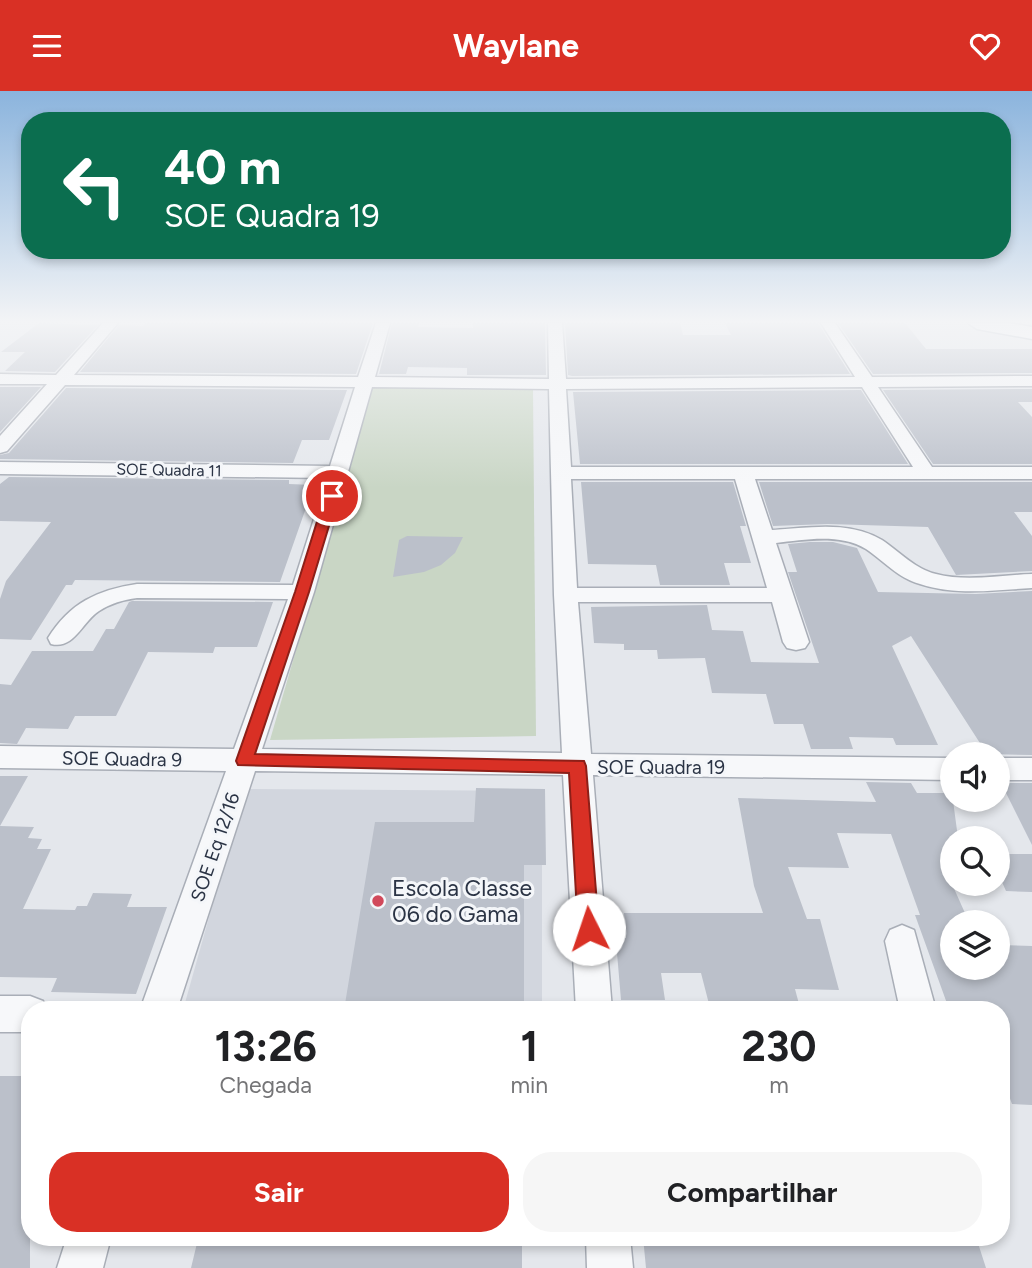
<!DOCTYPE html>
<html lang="pt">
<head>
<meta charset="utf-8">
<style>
	:root { --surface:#fff; --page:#f6f6f6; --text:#202124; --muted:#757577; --accent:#d93025 }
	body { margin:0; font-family:Figtree,sans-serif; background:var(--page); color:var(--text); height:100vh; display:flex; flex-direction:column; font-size:26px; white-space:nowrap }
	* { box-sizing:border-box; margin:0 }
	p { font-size:23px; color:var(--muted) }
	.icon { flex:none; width:38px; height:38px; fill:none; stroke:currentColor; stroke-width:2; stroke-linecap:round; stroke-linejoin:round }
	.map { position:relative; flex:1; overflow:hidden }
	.drawer { position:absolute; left:21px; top:910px; width:989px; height:245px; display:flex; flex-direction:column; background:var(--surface); border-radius:28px; box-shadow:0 4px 10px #0003 }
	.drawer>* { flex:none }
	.top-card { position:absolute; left:21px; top:21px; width:990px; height:147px; border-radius:28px; box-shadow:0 4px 10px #0003; background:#0b6e4f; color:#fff; overflow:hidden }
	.fabs { position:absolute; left:940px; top:651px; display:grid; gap:14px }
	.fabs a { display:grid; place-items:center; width:70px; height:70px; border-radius:50%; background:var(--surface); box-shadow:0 4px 10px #0003; font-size:35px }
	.pin { position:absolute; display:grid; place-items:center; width:60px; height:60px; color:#fff; margin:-30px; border:4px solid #fff; border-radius:50%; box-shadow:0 2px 7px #0007 }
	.me { position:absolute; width:77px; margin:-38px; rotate:356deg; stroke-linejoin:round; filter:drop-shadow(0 0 5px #0008) }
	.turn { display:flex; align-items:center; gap:24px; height:147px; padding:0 28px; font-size:32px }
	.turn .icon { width:91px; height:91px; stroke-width:2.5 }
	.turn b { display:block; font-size:49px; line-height:60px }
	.eta { display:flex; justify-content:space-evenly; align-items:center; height:119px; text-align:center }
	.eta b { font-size:42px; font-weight:700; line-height:49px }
	.primary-button { display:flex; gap:14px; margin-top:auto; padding:14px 28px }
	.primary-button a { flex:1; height:80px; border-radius:28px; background:var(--accent); color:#fff; font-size:28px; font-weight:700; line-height:80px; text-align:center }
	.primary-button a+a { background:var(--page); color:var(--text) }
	header { display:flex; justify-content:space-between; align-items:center; height:91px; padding:0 28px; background:var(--accent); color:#fff; font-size:32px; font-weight:700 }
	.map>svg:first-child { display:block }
	.built { fill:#d2d6de }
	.green { fill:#c9d6c5 }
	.building { fill:#bbc0ca }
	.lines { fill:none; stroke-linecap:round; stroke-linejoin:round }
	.minor-casing { stroke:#a9aeb7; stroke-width:3 }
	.major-casing { stroke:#a3abb8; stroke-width:3 }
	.minor { fill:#f7f8fa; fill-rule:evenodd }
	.major { fill:#fff; fill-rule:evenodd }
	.route { fill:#d93025; stroke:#8d1f18; stroke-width:2 }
	.poi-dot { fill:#d1495b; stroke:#f4f6f9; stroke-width:2.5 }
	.labels { text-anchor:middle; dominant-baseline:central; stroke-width:6; stroke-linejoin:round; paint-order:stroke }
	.far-street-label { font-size:16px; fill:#2b3445; stroke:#f4f6f9 }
	.street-label { font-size:19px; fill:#2b3445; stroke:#f4f6f9 }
	.near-poi-label { font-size:23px; fill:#2b3445; stroke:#f4f6f9; text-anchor:start }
</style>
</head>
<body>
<header><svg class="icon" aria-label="menu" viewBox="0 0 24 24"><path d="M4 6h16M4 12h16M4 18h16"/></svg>Waylane<svg class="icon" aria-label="heart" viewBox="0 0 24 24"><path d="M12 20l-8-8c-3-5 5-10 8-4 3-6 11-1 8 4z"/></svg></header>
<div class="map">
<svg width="1032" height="1177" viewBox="0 0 1032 1177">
	<rect width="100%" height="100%" fill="#e4e7ec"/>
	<path class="built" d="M245 698 542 700V919H183Z"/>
	<path class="green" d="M372 297H533L536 645 270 649Z"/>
	<path class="building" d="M39 232 98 234 55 281 5 280 25 261H1Z
		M145 232H373L356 283 80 281 119 234 143 235Z
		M392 232H419L418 236 473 237V232H545L546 284H467V277L408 276 406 283H379Z
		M565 232H680L683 244H731L725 232H818L850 283 572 285 568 284Z
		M838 232H905L926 258H1032V282L873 283Z
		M0 296H41L0 341Z
		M66 297 347 299 329 349H302L293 372 0 368V364L9 362Z
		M1032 298V311H1018L1032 326V373H933L883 299Z
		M861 299 908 373H580L573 301Z
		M9 386 289 389V393L314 394 280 491 75 489 72 494H66L31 549 0 548V508L6 490 51 431 0 430V393Z
		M581 391H733L746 435H740L751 472H724L730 494H660L656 474 588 473Z
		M759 391H1032V421H1014L1032 445V480L956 484 928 436 828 433 773 435Z
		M407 445 463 446 455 462 441 474 424 481 393 486 399 449Z
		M810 451H833L857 457 878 501 976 503 1032 500V664L987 663 911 545 892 555 938 654H896L893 647 849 646 853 658H811L803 633H774L766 603 712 602 705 567 658 568 657 559H624V553L594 552 591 516 707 514 712 539 743 540 751 571 819 572 788 481H797L788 453Z
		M132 510 273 511 257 556H215L213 562 148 561 116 625H75L68 638 26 637 17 653 0 652V593L11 594 32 560H93L106 538H114L129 511Z
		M0 685H28L0 735 34 736 28 747 42 748 37 758H51L23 818 75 819 77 815H87L93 802 132 803 127 816H167L136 903 51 901 57 887 0 886Z
		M866 691 911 692 917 702H952L958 747H952V793L969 831H952V877H998V854L1032 855V1014L1012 1013 1001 983V919L949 918 915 824H920L891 743 837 742 849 777 788 776 807 828H820L839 899 795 898 799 913H709L701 882H661L665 909H621L617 862 619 847H626L624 822H763L754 795 738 707 876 711Z
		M1005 692H1032V754L1002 694 1007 695Z
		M476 697 545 698 546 774H524V914L456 912V919H344L375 731H474Z
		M998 763H1032V801L1006 800 998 782Z
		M0 985H30V1177H0Z
		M205 1146H522V1177H191L198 1148Z
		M643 1146H976L986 1177H646Z"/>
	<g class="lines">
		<defs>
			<path id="minor" d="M103 232H118L74 284 358 286 376 232H390L375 286 549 288 548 232H562L566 288 855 286 821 232H835L872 286 1032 285V295L878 296 932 376H1032V388H755L772 439C808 437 849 429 882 449 900 461 915 478 936 483 966 491 1001 484 1032 483V497C995 499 956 505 920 493 898 487 884 470 866 458 840 442 804 449 776 452L809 551 805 557 796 559 787 557 783 551 772 511H578L591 663 952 667V689L593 684 612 919H576L563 684 255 680 177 919H140L226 680 0 677V655L234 658 288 508 137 507C123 509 111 512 99 520 82 531 74 559 51 553L48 547C70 512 97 499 137 493L293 494 327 387 0 383V371L330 375 355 296 65 294 7 360 0 362V345L47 293H0V283L56 284ZM372 296 549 298 554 504 562 662 262 658 314 501ZM862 296 913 376H571L566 298ZM571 388H735L767 497H577Z
				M998 667H1032V689H998Z
				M902 834 914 839 936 919H900L885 850 890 839Z
				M0 905H30L43 910 47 919H30V941H0Z
				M67 1146H111L103 1177H57Z
				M586 1146H630L633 1177H587Z"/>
			<path id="major" d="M968 232H1008L1032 236V248L977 238Z"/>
		</defs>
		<use href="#minor" class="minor-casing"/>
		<use href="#major" class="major-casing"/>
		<use href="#minor" class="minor"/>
		<use href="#major" class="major"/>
	</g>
	<linearGradient id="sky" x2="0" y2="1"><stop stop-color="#8bb4dd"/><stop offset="0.58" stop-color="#f3f4f6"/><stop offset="1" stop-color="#f3f4f6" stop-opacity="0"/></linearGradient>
	<rect width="1032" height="397" fill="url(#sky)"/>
	<path class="route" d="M332 401 338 405 309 501 255 663 584 670 586 675 599 838 596 844 589 847 582 844 578 838 569 682 238 674 236 670 295 501 325 405Z"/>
	<circle class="poi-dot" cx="378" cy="810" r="7"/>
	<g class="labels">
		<g class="far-street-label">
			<text transform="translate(169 379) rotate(1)">SOE Quadra 11</text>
		</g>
		<g class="street-label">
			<text transform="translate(122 668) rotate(1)">SOE Quadra 9</text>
			<text x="661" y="676">SOE Quadra 19</text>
			<text transform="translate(215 756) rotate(-71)">SOE Eq 12/16</text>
		</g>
		<g class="near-poi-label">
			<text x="392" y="797">Escola Classe<tspan x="392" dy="26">06 do Gama</tspan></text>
		</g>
	</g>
</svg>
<div class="fabs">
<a><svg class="icon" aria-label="sound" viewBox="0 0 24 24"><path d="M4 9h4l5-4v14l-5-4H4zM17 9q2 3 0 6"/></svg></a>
<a><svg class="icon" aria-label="search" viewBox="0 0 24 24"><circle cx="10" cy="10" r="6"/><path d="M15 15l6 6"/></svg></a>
<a><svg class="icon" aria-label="layers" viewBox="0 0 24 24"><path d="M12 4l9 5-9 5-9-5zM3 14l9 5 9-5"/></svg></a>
</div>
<div class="pin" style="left:332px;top:405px;background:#d93025"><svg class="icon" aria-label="arrive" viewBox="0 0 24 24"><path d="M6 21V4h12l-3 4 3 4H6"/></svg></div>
<svg class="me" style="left:589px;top:838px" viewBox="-20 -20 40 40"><circle r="19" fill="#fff"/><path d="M0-13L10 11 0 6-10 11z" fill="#d93025"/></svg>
<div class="top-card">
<div class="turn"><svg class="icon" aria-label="left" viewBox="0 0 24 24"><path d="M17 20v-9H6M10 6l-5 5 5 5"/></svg><div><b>40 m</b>SOE Quadra 19</div></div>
</div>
<section class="drawer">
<div class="eta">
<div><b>13:26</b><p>Chegada</p></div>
<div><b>1</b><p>min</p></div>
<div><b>230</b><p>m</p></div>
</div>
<div class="primary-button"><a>Sair</a><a>Compartilhar</a></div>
</section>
</div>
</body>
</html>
